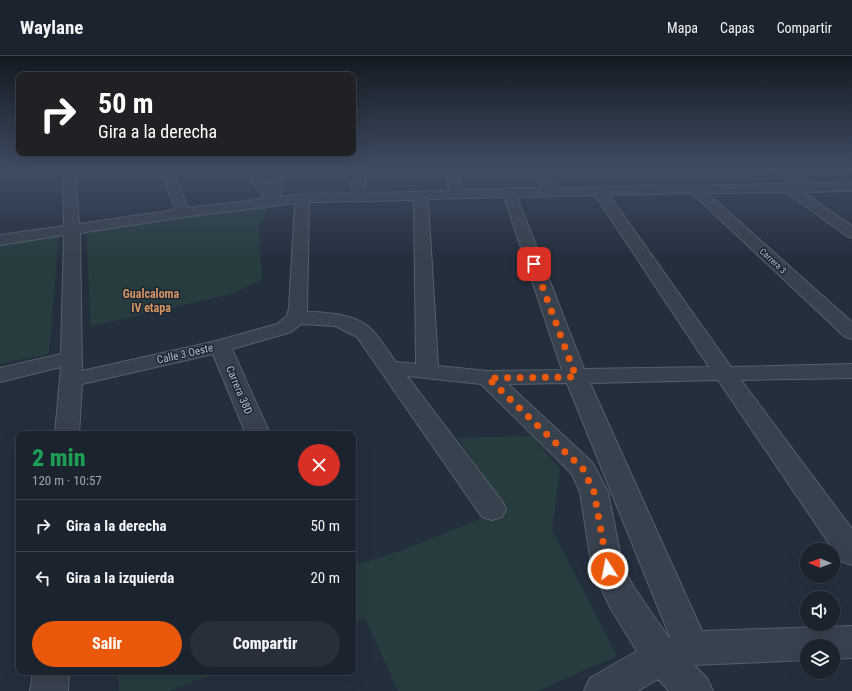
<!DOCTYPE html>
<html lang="es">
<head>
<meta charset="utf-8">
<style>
	:root { --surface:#1b232e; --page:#282f3a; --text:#f1f3f6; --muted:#a0a4aa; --line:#39404a; --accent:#ea580c }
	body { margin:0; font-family:"Roboto Condensed",sans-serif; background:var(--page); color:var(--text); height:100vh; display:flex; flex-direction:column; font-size:15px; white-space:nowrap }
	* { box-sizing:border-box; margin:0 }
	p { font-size:13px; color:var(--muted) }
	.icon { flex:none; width:22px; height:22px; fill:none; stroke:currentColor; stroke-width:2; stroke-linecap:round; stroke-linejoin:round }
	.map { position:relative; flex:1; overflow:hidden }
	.side { position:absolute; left:16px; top:375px; width:340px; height:244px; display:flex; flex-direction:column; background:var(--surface); border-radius:8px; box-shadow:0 4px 16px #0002,0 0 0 1px var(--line) }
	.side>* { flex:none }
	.hud { position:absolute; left:16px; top:16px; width:340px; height:84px; border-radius:8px; box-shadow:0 4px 16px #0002,0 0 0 1px var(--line); background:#202124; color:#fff; overflow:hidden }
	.needle { width:26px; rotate:271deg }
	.tools { position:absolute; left:800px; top:487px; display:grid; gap:8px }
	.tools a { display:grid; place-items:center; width:40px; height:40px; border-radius:50%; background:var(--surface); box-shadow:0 4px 16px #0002,0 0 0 1px var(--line); font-size:20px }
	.pin { position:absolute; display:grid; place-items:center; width:34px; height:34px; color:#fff; margin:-17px; border-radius:8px; box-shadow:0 2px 6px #0006 }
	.me { position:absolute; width:44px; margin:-22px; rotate:349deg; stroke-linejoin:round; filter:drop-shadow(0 0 3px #0008) }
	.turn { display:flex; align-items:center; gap:14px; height:84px; padding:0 16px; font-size:18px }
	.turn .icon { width:52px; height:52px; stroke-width:2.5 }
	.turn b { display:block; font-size:28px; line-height:34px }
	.round { display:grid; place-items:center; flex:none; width:42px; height:42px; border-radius:21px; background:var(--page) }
	.head { display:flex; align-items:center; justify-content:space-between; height:68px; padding:0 16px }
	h1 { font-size:24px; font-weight:800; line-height:30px; color:#1e9e55 }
	.action { display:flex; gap:8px; margin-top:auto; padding:8px 16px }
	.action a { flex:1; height:46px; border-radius:24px; background:var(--accent); color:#fff; font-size:16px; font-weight:800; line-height:46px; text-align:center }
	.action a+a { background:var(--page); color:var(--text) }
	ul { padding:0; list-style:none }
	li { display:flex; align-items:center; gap:12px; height:52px; padding:0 16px; border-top:1px solid var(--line) }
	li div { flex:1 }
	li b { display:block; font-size:15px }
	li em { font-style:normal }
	header { display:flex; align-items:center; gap:24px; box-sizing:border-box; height:56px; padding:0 20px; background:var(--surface); border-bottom:1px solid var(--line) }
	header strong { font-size:19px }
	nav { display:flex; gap:22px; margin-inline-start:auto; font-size:14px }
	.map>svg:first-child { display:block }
	.green { fill:#263c3f }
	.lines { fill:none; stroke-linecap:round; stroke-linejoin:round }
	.minor-casing { stroke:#565f6c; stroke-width:2 }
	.minor { fill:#38414e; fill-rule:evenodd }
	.route { stroke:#ea580c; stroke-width:7; stroke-dasharray:0 12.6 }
	.labels { text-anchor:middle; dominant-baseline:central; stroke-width:3; stroke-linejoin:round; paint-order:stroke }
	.far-street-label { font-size:9px; fill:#b4bcc9; stroke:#1d2633 }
	.street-label { font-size:11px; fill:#b4bcc9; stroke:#1d2633 }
	.neighbourhood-label { font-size:12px; font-weight:bold; fill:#d59563; stroke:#1d2633 }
</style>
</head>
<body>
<header>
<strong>Waylane</strong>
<nav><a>Mapa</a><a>Capas</a><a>Compartir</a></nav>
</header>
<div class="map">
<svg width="852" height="635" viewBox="0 0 852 635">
	<rect width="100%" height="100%" fill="#242f3e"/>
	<path class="green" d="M543 114H691L705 126 682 122 562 124 547 121Z
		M271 146 259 172 262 224 232 238 91 270 86 174Z
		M59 178 49 298 0 308V187Z
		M532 380 560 413 552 474 617 600 537 635H398L365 562 353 566V510L400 495 490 459 500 446 458 382Z
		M117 616H220L169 635H119Z"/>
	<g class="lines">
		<defs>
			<path id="minor" d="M63 114H75L79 168 175 154 161 114H173L188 152 264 143 246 114H258L269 130 274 114H286L280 141 303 138 351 137 354 114H366L364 137 450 135 443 114H455L463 134 542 132 531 114H543L555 132 794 128 775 114H790L811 128 852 127V135L803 136 852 170V182L847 180 786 136 707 137 852 266V283L845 281 692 137 609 139 731 311 852 308V322L741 324 852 473V509L841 505 718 324 590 327 702 575 852 570V602L833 603V590H807V604L694 609 707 622 713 635H669L658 623 638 635H584L590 622 637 595 611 553 592 513 580 436 572 418 481 328 407 320 502 445 506 453 502 461 492 464 482 461 357 281 335 270 301 268 291 276 232 293 270 378H246L213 298 82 328 79 378H55L61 311 0 326V312L61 298 64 179 0 189V179L64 170ZM595 139 709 311 584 313 517 141ZM504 141 562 314 488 315 438 310 428 143ZM414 144 416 308 396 306C388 296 381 283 372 274 357 258 327 256 307 256L309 146ZM295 147 289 252 287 260 277 268 216 285 82 315 80 177 183 161ZM567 327 670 581 669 582 635 533 623 512 608 436 592 406 508 328Z
				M33 616H69L68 635H30Z"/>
		</defs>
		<use href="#minor" class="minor-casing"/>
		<use href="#minor" class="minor"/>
	</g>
	<linearGradient id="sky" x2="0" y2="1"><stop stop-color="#141a22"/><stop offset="0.56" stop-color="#3f4d63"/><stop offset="1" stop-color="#3f4d63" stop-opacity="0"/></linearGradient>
	<rect width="852" height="203" fill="url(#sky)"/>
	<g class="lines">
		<path class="route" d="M534 208 576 321 488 322 583 413 594 436 608 513"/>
	</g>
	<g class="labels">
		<g class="far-street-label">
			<text transform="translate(773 205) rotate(43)">Carrera 3</text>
		</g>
		<g class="street-label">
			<text transform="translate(185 298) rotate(-13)">Calle 3 Oeste</text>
			<text transform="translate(239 334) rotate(67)">Carrera 38D</text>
		</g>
		<g class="neighbourhood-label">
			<text x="151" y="238">Gualcaloma<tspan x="151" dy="14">IV etapa</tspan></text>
		</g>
	</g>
</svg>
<div class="tools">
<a><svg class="needle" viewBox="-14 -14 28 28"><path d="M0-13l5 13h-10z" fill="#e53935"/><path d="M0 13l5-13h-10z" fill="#a0a4aa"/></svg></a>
<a><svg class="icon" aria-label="sound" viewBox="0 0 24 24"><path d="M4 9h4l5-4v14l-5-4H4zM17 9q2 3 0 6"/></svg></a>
<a><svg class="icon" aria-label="layers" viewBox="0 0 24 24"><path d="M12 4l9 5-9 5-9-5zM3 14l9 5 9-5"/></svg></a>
</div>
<div class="pin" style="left:534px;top:208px;background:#d93025"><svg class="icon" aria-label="arrive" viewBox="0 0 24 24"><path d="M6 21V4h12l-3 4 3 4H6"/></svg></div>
<svg class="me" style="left:608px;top:513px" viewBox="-20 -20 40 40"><circle r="17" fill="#ea580c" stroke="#fff" stroke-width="3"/><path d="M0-11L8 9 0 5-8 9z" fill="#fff"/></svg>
<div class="hud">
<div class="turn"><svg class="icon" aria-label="right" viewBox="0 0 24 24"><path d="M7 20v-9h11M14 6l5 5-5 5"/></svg><div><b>50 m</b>Gira a la derecha</div></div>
</div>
<section class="side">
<div class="head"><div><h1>2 min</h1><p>120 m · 10:57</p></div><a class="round" style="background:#d93025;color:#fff"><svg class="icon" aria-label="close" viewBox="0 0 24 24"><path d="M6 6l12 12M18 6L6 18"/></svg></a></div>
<ul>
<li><svg class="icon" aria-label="right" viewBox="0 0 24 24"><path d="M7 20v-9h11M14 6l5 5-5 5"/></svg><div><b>Gira a la derecha</b></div><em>50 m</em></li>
<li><svg class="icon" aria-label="left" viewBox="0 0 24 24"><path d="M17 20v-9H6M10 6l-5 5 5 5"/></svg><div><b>Gira a la izquierda</b></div><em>20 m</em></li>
</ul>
<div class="action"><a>Salir</a><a>Compartir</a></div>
</section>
</div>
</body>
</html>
